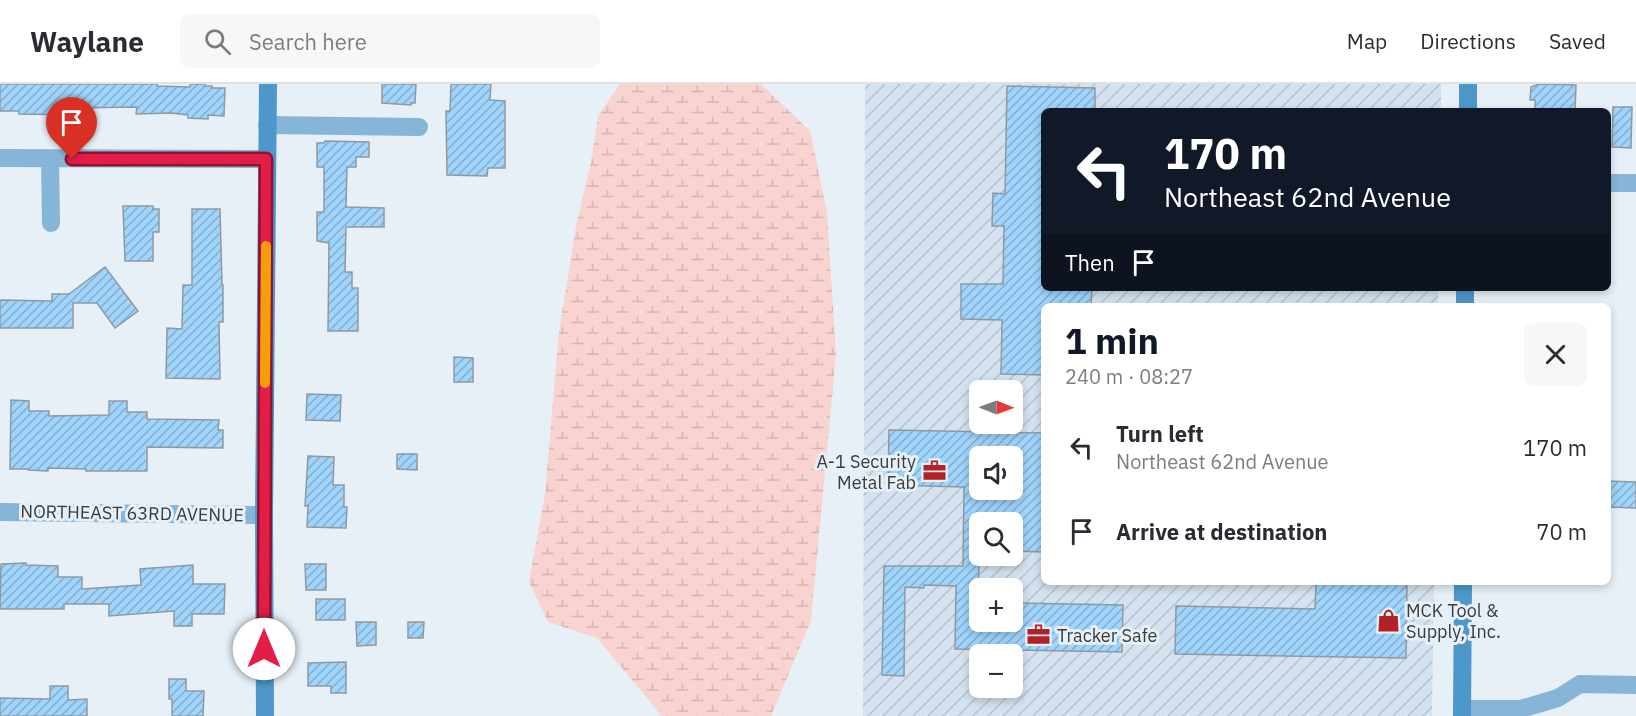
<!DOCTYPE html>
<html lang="en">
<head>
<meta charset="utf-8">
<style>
	:root { --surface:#fff; --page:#f7f7f7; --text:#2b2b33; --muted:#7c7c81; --line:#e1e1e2; --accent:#111827 }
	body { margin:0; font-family:"IBM Plex Sans",sans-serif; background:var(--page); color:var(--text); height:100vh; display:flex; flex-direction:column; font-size:22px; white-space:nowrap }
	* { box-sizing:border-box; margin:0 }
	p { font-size:20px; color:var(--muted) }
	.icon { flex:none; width:33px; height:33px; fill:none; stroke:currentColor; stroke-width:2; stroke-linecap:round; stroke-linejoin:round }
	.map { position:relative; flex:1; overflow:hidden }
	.details { position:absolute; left:1041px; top:219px; width:570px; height:282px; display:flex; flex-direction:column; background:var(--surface); border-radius:9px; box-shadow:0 3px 9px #0003 }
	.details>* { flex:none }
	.guide { position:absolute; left:1041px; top:24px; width:570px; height:183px; border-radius:9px; box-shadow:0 3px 9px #0003; background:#111827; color:#fff; overflow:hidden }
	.needle { width:39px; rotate:91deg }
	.buttons { position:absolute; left:969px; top:296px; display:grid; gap:12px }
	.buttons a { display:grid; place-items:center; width:54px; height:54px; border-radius:9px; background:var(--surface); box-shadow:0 3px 9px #0003; font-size:30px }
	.pin { position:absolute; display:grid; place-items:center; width:51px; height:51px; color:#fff; margin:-62px -26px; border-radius:50% 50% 50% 0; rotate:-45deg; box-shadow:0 0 6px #0007 }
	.pin .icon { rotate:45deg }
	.me { position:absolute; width:66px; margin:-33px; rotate:0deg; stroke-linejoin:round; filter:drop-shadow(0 0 4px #0008) }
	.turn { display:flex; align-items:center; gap:21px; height:126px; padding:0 24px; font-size:27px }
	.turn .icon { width:78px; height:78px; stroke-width:2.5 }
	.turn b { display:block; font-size:42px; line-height:51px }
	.then { display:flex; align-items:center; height:57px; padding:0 24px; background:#0003; gap:12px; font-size:22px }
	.round { display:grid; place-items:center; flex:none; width:63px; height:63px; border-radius:9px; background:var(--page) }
	.head { display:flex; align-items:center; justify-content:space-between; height:102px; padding:0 24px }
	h1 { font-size:36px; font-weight:700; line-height:45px; color:var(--accent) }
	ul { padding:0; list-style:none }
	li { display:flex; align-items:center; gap:18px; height:84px; padding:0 24px }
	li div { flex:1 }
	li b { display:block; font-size:22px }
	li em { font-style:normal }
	header { display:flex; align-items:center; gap:36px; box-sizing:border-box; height:84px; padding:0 30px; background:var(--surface); border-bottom:2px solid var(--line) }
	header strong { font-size:28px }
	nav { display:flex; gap:33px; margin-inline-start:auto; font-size:21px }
	.search { width:420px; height:54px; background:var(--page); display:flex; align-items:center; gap:15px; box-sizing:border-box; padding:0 21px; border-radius:9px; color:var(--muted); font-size:22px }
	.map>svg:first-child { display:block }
	.industrial { fill:url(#industrial-furrows); fill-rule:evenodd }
	.wetland { fill:url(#wetland-marsh) }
	.building { fill:url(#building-hatch); stroke:#9199a0; stroke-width:1.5; fill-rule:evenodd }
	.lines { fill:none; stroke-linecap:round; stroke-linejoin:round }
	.street { stroke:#87b5d8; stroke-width:18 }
	.secondary { stroke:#4d97cb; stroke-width:18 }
	.route-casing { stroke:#92132f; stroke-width:15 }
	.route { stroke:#e11d48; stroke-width:10 }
	.slow { stroke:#f59e0b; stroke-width:10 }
	.labels { text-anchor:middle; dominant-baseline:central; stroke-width:6; stroke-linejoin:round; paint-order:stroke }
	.poi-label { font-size:18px; fill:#383c3f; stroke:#e7f0f7; text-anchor:start }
	.street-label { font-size:18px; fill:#383c3f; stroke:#e7f0f7 }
</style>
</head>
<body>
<header>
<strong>Waylane</strong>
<div class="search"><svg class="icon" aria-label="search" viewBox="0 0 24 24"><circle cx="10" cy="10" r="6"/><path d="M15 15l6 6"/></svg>Search here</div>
<nav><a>Map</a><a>Directions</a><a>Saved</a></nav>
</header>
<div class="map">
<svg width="1636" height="632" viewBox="0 0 1636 632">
	<defs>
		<pattern id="industrial-furrows" width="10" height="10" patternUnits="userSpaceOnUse" patternTransform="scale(1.5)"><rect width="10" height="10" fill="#d3e2ee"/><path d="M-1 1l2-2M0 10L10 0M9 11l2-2" fill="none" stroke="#b6c3cd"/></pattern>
		<pattern id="wetland-marsh" width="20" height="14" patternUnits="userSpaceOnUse" patternTransform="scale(1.5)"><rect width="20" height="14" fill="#f8d3cf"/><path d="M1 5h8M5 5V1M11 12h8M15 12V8" fill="none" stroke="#d5b6b3"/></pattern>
		<pattern id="building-hatch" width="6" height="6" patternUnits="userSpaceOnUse" patternTransform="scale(1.5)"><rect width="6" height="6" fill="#9fd4fc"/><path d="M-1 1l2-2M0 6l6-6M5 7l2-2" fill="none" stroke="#83adcd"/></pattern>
	</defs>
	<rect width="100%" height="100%" fill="#e7f0f7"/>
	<path class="industrial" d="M865 0H1441V27H1044V204H1438V222H1044V498H1434L1432 632H863ZM980 306H1012V339H980ZM980 372H1012V405H980ZM980 438H1012V471H980ZM980 504H1012V537H980ZM980 570H1012V603H980Z"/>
	<path class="wetland" d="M620 0H761L810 47 827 128 836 270 811 537 771 632H662L597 554 548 538 529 498 545 410 559 248 576 142 590 83 598 32Z"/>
	<path class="building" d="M0 0H157V2L190 3V0H205V2H212V4H225L224 32 208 31V35L188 34V31L171 29 136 30 137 23 74 24V31L19 30V27H0Z
		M382 0H416L415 19H411V21L382 19Z
		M451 0H491L490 16 505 17V84H488L487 92 447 91 446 27H450Z
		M1539 0 1576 1 1575 27H1535V16H1530L1531 3Z
		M1007 2 1095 4V27H1044V204H1092L1091 222H1044V291L1001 290 1002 236 961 235V200H1003L1004 142H992L993 109 1005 110Z
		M1613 23H1632L1631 64 1612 63Z
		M325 57 369 58V73H356V83H347L346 123 384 124V143H346L345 188H352V204H358V247H328L329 159 317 157V128H324V83H317V59H324Z
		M123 122H153V125H159V148H153V177H125Z
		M192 125H220L222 201H223V238H219L220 295 166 294 167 244 182 245 183 201H192Z
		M105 183 138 227 115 244 97 219H73V244H0V216L52 217V210H69Z
		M454 273 473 274V298H454Z
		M307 310 341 311 340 337 306 336Z
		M11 316 29 317V327H49V332L109 331V317H127V328H147V335L219 336 218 346H223V364L147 363V387H86V385L48 384V387L28 386V385H10Z
		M889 346 1044 349V468L1012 467V438H980L978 518H980V537H1012V519L1123 521 1122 568 955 565 956 502 924 501V504L905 503 904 592 882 591 884 482H963L964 403 888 401ZM980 372H1012V412H980Z
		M397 370H417V386L397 385Z
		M308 372 334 373 333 401H344V423H347L346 444 307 443 308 422H305Z
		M1608 397 1636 398V424L1608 423Z
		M26 479V481L58 482V493H82V505L141 501 140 485 193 481V500H225L224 530H192V542H174V527L109 532V520H64V525H0L1 480Z
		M305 480H326V506H306Z
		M1316 498H1407L1406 574 1175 570 1176 522 1315 525Z
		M316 515H345V536H316Z
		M356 538H376V561L357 562Z
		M408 538H424L423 554H408Z
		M346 578V609H331V602H308V579Z
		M169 595H186V607H204L203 632H172V615H169Z
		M50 602H68V616L87 615V632H0V614L50 615Z"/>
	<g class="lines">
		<path class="street" d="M267 41 419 43
			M0 74 266 75
			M50 75 51 139
			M1608 99H1636
			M0 428 264 431
			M1462 625H1521L1558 614 1580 600 1636 601"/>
		<path class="secondary" d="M1468 27V0
			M1465 222V204
			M265 632 264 431 268 0
			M1462 632 1463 498"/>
	</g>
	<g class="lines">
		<defs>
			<path id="route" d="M72 75H266L264 565"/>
		</defs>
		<use href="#route" class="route-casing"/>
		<use href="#route" class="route"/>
		<path class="slow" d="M265 299 266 162"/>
	</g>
	<defs>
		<symbol id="office-bare" viewBox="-9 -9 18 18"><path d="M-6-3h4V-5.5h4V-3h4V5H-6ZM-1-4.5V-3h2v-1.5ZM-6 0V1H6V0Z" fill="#b22125" stroke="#e7f0f7" stroke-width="2.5" paint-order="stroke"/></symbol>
		<symbol id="shop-bare" viewBox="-9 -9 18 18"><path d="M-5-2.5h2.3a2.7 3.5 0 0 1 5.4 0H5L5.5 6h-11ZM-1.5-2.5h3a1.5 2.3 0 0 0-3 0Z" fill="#b22125" stroke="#e7f0f7" stroke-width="2.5" paint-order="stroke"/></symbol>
	</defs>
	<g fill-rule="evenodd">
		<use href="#office-bare" x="918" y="370" width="33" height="33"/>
		<use href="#shop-bare" x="1372" y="520" width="33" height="33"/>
		<use href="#office-bare" x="1022" y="534" width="33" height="33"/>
	</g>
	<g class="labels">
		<g class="poi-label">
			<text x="916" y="377" text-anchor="end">A-1 Security<tspan x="916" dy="21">Metal Fab</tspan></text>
			<text x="1406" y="526">MCK Tool &amp;<tspan x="1406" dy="21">Supply, Inc.</tspan></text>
			<text x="1057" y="551">Tracker Safe</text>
		</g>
		<g class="street-label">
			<text transform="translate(132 429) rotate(1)">NORTHEAST 63RD AVENUE</text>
		</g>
	</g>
</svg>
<div class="buttons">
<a><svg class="needle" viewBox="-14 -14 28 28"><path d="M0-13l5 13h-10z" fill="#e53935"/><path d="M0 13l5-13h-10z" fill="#7c7c81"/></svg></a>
<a><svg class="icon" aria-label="sound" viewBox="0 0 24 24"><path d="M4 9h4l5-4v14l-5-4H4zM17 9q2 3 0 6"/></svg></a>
<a><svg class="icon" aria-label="search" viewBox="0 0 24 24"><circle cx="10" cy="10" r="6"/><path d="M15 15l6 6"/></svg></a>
<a>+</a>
<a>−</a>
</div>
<div class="pin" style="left:72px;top:75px;background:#d93025"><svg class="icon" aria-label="arrive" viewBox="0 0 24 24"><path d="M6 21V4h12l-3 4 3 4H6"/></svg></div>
<svg class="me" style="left:264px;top:565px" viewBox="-20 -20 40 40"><circle r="19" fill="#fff"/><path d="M0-13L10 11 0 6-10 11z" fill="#e11d48"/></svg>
<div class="guide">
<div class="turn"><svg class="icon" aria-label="left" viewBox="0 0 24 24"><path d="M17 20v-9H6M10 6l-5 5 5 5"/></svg><div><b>170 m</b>Northeast 62nd Avenue</div></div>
<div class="then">Then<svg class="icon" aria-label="arrive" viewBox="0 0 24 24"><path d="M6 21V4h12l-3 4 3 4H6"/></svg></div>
</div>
<section class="details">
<div class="head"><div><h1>1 min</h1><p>240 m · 08:27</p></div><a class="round"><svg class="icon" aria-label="close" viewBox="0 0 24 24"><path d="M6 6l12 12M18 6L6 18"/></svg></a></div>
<ul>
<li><svg class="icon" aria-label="left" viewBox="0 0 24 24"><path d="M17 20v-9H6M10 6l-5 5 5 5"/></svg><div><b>Turn left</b><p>Northeast 62nd Avenue</p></div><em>170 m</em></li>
<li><svg class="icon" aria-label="arrive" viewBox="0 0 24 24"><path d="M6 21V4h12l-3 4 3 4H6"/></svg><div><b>Arrive at destination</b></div><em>70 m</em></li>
</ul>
</section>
</div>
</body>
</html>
